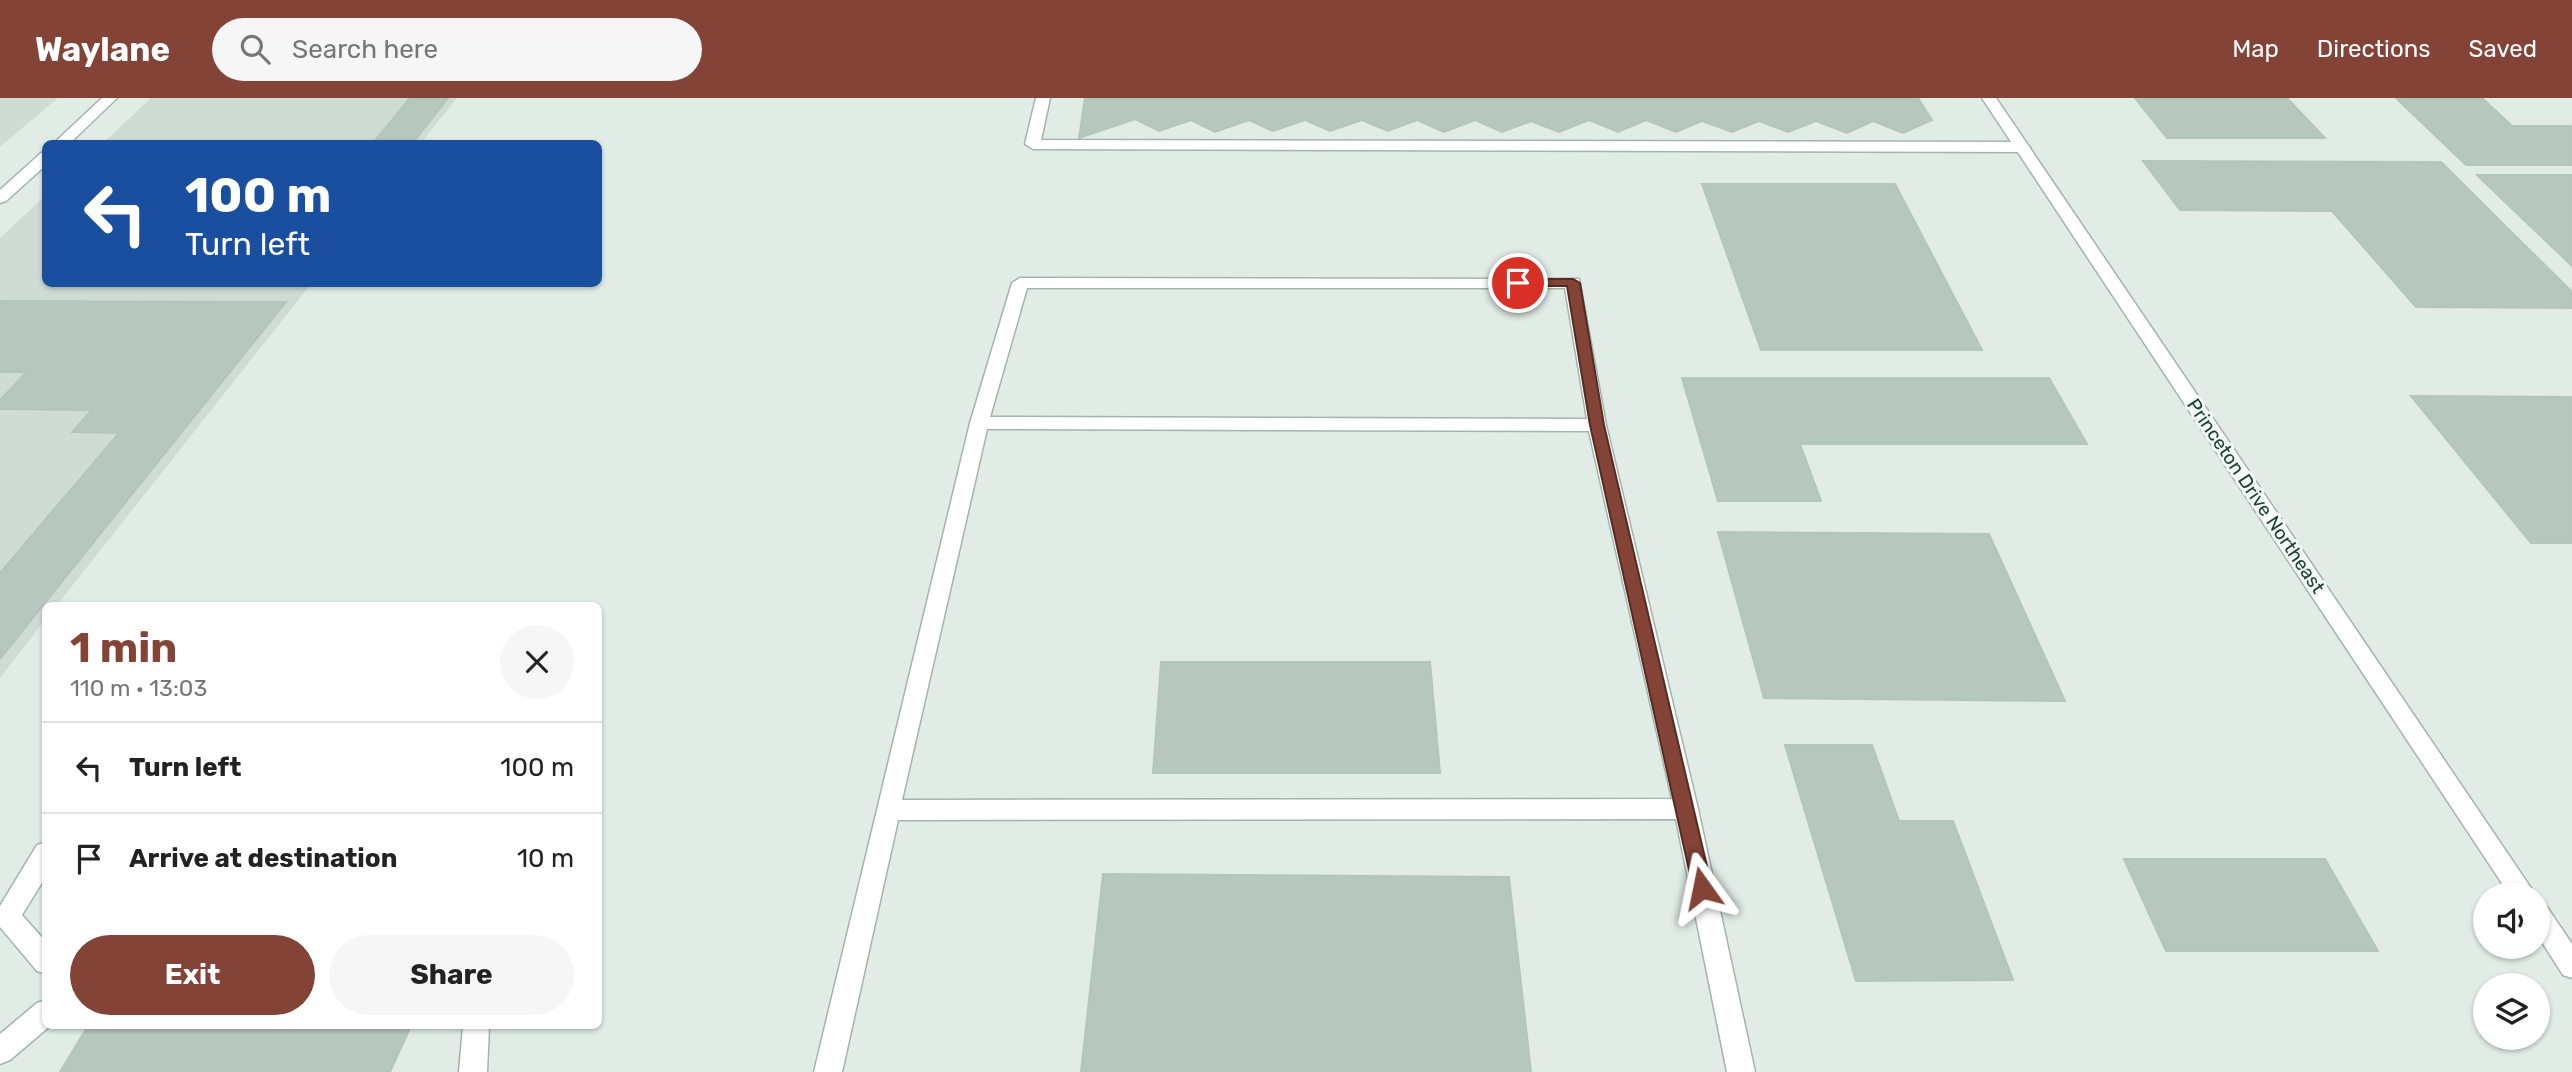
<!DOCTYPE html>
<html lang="en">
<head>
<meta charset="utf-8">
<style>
	:root { --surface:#fff; --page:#f6f6f6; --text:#222; --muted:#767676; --line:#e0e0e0; --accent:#834337 }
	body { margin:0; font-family:Rubik,sans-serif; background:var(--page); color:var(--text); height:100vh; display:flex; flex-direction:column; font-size:26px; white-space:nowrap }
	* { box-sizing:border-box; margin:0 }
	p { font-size:23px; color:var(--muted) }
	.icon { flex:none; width:38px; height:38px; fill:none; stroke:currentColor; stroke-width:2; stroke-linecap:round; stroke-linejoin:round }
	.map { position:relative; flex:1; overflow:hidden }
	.panel { position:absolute; left:42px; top:504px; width:560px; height:427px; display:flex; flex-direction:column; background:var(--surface); border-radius:10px; box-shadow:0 2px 5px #0004 }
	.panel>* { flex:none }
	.banner { position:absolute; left:42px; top:42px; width:560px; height:147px; border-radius:10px; box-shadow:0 2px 5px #0004; background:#1a4fa0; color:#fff; overflow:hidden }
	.controls { position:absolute; left:2473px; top:784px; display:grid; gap:14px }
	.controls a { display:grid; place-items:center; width:77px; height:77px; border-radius:50%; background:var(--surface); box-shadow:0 2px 5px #0004; font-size:35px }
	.pin { position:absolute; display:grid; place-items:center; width:60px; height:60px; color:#fff; margin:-30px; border:4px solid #fff; border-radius:50%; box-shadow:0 2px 7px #0007 }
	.me { position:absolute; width:77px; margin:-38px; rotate:348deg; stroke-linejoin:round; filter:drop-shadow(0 0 5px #0008) }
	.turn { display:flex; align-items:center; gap:24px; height:147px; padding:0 28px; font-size:32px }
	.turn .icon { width:91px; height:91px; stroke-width:2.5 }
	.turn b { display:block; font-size:49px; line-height:60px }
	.round { display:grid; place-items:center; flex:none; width:74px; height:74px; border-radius:37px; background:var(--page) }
	.head { display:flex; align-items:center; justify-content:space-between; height:119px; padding:0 28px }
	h1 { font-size:42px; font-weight:700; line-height:52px; color:var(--accent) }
	.primary-button { display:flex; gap:14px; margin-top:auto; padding:14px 28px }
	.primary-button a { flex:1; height:80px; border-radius:42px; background:var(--accent); color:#fff; font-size:28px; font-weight:700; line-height:80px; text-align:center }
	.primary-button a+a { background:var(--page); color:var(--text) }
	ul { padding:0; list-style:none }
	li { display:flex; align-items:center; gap:21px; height:91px; padding:0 28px; border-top:2px solid var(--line) }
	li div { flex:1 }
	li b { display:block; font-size:26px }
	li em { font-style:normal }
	header { display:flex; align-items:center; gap:42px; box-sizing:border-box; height:98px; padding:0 35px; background:var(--accent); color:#fff }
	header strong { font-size:33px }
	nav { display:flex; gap:38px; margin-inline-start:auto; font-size:24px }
	.search { width:490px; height:63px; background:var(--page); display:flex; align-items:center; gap:18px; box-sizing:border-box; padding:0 24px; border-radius:38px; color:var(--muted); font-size:26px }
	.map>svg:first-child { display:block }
	.built { fill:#cfdcd5 }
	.building { fill:#b6c7bf; stroke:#b3c6bc; stroke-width:2 }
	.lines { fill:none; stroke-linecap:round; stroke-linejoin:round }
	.service-casing { stroke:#a3b4ad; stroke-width:3 }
	.minor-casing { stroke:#a3b4ad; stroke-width:3 }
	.service { fill:#fff; fill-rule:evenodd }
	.minor { fill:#fff; fill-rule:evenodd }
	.route { fill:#834337; stroke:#552c24; stroke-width:2 }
	.labels { text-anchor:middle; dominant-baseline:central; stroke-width:6; stroke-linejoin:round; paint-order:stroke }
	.street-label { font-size:19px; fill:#203e33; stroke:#f1f9f4 }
</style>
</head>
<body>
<header>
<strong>Waylane</strong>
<div class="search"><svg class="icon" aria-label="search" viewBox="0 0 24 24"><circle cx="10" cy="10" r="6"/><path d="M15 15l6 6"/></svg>Search here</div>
<nav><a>Map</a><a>Directions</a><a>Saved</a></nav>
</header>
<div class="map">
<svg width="2572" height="974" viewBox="0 0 2572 974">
	<rect width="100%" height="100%" fill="#e1ece6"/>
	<path class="built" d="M0 0H58L0 49Z
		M151 0H457L421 45 102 46Z
		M45 98 46 186H311L57 507 46 508 45 522 0 580V140Z"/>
	<path class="building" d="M410 0H448L412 46H323L374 44Z
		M1085 0H1918L1932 22 1903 35 1873 23 1847 35 1816 23 1788 34 1759 23 1732 34 1702 23 1676 34 1646 22 1618 34 1589 22 1559 34 1531 23 1502 34 1475 22 1444 34 1417 22 1388 33 1362 22 1330 33 1305 22 1273 33 1249 22 1215 34 1191 22 1159 33 1135 21 1079 40Z
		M2135 0H2287L2325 40H2167Z
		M2396 0H2482L2512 28H2572V67H2466Z
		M2143 63 2441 64 2572 194V210L2416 209 2332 113 2180 112Z
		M2477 77H2572V168Z
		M1702 86H1895L1982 252H1761Z
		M0 203 286 204 0 561V475L119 335 72 334 92 312 0 311V302L27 274H0Z
		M1682 280H2049L2087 346H1800L1821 403H1718Z
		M2411 298 2572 299V445H2531Z
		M1718 434 1989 436 2065 603 1764 600Z
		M1161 564H1430L1440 675H1153Z
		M1785 647H1872L1899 723H1953L2013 882 1856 883Z
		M2124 761H2325L2378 853H2166Z
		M1103 776 1509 779 1531 974H1081Z
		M88 928H411L390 974H60Z"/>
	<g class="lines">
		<defs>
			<path id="service" d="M1036 0H1050L1041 42 2022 44 2030 49 2022 54 1033 51 1025 46Z
				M1020 180 1579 181 1606 327 1698 711 1755 974H1727L1676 721 898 722 842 974H814L970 325 1012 185ZM1027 190H1565L1587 321 990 319ZM987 331 1589 333 1672 701 902 702Z
				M46 744V778L22 817 46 844V876L37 873 0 829V808L37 747Z
				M46 902V928H50L10 962 0 966V936L37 905Z
				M463 928H489L487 974H459Z"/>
			<path id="minor" d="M102 0H117L69 46H53Z
				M1982 0H1996L2535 796H2509Z
				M46 54V67L6 103 0 105V92L41 55Z
				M2538 806 2547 809 2572 846V880L2563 877 2538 838Z"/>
		</defs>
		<use href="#service" class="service-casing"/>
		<use href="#minor" class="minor-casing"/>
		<use href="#service" class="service"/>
		<use href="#minor" class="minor"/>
	</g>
	<path class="route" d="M1573 181 1580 185 1604 327 1712 790 1709 796 1702 798 1695 796 1693 790 1590 327 1567 188H1518L1511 185 1518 181Z"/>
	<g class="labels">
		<g class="street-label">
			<text transform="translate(2256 398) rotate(56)">Princeton Drive Northeast</text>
		</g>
	</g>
</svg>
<div class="controls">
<a><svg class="icon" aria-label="sound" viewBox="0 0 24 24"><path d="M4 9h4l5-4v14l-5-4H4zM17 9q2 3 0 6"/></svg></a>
<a><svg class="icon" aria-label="layers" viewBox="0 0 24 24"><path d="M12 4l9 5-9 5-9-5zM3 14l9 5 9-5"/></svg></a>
</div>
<div class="pin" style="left:1518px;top:185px;background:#d93025"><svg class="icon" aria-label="arrive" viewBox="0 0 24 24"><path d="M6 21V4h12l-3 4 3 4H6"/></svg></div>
<svg class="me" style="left:1702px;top:790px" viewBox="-20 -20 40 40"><path d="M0-17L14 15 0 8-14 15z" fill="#834337" stroke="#fff" stroke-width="4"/></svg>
<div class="banner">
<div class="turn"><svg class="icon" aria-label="left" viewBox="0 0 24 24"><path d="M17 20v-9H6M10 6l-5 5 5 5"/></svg><div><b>100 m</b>Turn left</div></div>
</div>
<section class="panel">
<div class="head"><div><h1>1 min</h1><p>110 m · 13:03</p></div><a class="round"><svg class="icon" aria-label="close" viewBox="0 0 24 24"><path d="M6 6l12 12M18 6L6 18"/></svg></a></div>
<ul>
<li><svg class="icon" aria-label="left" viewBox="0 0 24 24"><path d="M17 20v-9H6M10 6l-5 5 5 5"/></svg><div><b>Turn left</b></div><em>100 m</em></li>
<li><svg class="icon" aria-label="arrive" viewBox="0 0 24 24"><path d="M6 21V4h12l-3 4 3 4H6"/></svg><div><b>Arrive at destination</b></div><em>10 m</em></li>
</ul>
<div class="primary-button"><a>Exit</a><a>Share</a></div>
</section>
</div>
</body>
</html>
